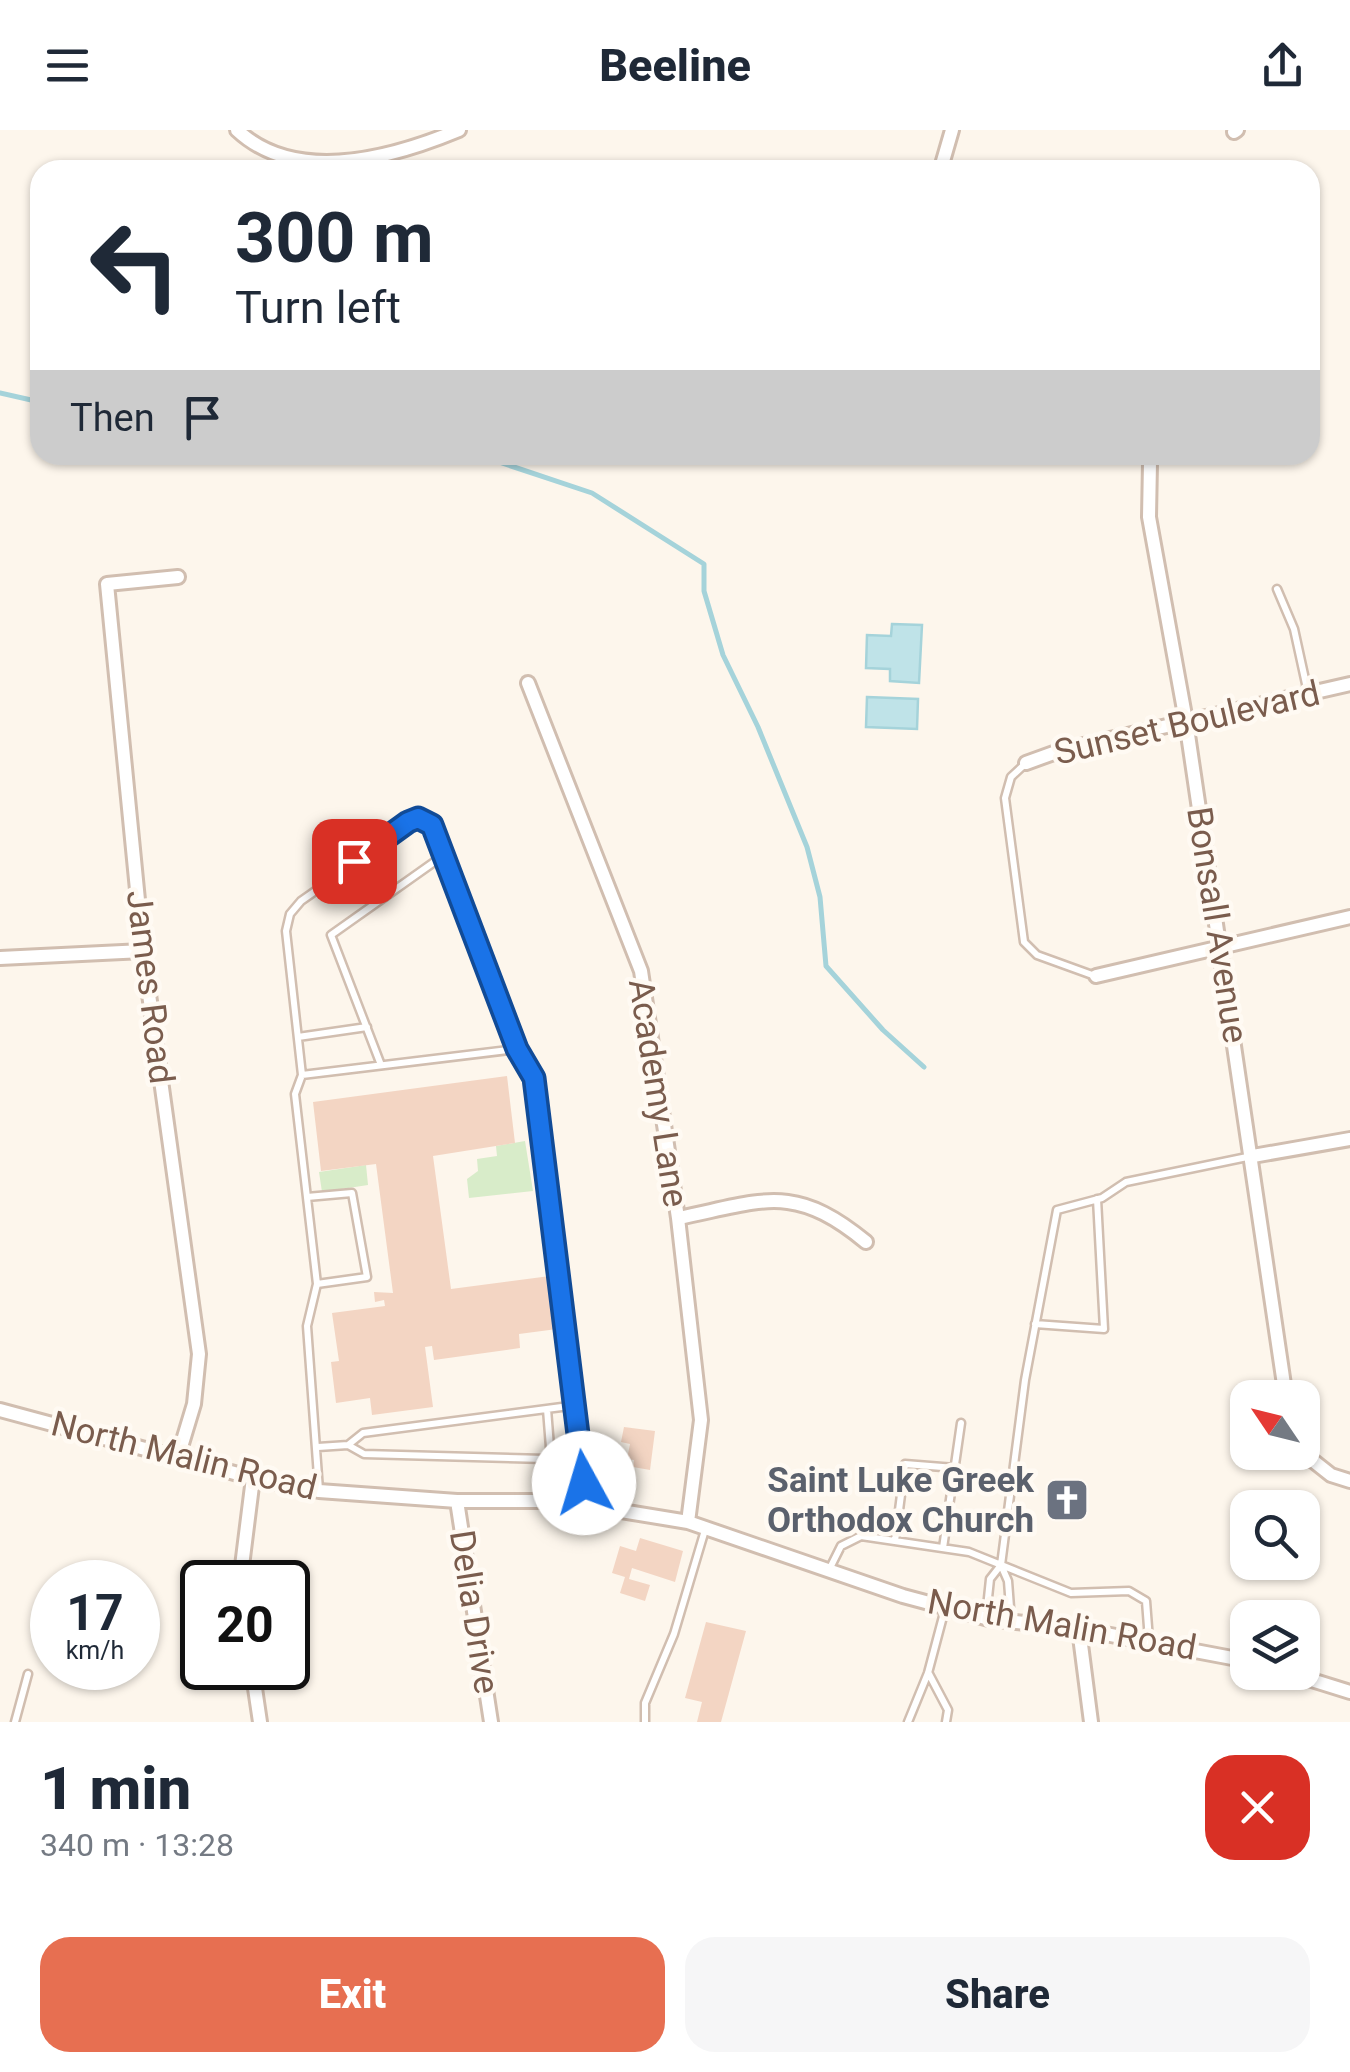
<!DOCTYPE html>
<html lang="en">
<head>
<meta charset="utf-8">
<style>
	:root { --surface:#fff; --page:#f6f6f7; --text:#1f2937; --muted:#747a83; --accent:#e76f51 }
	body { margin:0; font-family:Roboto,sans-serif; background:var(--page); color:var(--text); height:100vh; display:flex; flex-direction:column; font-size:38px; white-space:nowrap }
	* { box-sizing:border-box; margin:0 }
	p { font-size:32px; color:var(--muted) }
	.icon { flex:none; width:55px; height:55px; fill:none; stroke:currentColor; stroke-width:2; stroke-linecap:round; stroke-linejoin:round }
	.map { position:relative; height:1592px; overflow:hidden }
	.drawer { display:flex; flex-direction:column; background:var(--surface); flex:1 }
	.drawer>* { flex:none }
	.top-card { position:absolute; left:30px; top:30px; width:1290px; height:305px; border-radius:30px; box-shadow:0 2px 8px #0004; background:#fff; color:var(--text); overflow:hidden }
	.needle { width:65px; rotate:305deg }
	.buttons { position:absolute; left:1230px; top:1250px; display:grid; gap:20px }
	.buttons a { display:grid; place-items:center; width:90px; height:90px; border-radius:20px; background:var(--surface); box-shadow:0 2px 8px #0004; font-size:50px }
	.speed { position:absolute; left:30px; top:1430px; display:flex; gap:20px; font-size:50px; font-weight:700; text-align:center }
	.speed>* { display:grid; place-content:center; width:130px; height:130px; border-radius:50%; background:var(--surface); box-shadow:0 2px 8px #0004; line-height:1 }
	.speed small { font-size:25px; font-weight:400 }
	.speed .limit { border:5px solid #111; border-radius:15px; background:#fff; color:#111 }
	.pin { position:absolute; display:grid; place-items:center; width:85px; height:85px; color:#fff; margin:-42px; border-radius:20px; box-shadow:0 5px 15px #0006 }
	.me { position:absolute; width:110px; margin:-55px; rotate:354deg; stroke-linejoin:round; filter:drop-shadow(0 0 8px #0008) }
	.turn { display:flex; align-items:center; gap:35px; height:210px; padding:0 40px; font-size:45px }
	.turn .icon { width:130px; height:130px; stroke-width:2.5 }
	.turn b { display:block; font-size:70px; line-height:85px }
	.then { display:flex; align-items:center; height:95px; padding:0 40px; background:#0003; gap:20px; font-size:38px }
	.round { display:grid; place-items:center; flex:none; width:105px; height:105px; border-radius:30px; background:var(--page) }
	.headline { display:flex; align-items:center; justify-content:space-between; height:170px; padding:0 40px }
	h1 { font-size:60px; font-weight:800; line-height:75px }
	.action { display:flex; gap:20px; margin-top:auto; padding:20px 40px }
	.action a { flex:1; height:115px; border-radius:30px; background:var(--accent); color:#fff; font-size:40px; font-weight:800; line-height:115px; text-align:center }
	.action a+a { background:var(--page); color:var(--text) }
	header { display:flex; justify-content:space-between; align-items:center; height:130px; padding:0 40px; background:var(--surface); font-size:45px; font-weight:800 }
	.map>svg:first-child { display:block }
	.green { fill:#d8ecc9 }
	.water { fill:#bfe3e8; stroke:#a5d3da; stroke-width:2.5 }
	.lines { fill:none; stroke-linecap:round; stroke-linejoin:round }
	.stream { stroke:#a5d3da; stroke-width:5 }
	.building { fill:#f3d5c3 }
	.lane-casing { stroke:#d1beb0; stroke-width:11 }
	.street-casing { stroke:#d1beb0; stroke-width:18 }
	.lane { stroke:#fff; stroke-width:6 }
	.street { stroke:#fff; stroke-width:12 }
	.route-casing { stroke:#114b97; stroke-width:25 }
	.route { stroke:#1a73e8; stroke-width:18 }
	.labels { text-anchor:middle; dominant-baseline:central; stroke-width:9; stroke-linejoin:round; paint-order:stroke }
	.street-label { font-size:35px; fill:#7a5c4d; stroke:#fffaf3 }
	.worship-label { font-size:35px; font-weight:bold; fill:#5b616d; stroke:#fffaf3; text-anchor:end }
</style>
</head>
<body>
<header><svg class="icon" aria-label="menu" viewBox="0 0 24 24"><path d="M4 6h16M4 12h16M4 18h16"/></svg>Beeline<svg class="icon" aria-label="share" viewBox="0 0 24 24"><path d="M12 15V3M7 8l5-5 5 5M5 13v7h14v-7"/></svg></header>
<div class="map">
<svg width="1350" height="1592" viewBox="0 0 1350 1592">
	<rect width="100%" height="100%" fill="#fdf6ec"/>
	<path class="green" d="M525 1011 533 1061 469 1068 467 1049 478 1041 477 1029 497 1026 496 1016Z
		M366 1035 368 1055 322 1062 319 1042Z"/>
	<path class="water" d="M892 494 922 495 919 553 890 551V539L866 538 867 505 891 506Z
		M867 567 918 569 917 599 866 597Z"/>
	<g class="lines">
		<path class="stream" d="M0 263 40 272
			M478 325 592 363 704 434V461L723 525 758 597 807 717 820 767 826 836 883 900 924 937"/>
	</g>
	<path class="building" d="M507 946 515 1013 433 1026 451 1159 550 1146 557 1199 519 1204 520 1218 434 1230 432 1216 425 1217 433 1277 372 1285 370 1268 336 1273 331 1232 339 1231 332 1183 385 1176 384 1170 375 1172 374 1162 393 1163 376 1034 321 1041 313 972Z
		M624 1297 655 1301 650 1340 633 1337 634 1330 627 1329 630 1314 621 1312Z
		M640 1408 683 1421 675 1452 632 1438 629 1449 650 1455 645 1471 620 1463 625 1447 612 1443 620 1416 636 1421Z
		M706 1492 746 1501 721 1592H697L702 1572 685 1568Z"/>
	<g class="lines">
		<defs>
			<path id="lane" d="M1277 459 1294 499 1308 563
				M1025 634 1011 647 1005 668 1024 812 1037 825 1095 846
				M298 907 367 897
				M381 935 331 805 444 725
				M302 945 517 919
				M307 1067 352 1063 367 1147 317 1154
				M1035 1194 1104 1199 1097 1069
				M547 1279 551 1330
				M348 1315 364 1324 582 1330
				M318 1317 348 1315 363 1303 577 1275
				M319 1360 307 1196 317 1154 295 964 302 945 286 801 290 784 301 771 418 689 431 695 517 919 534 948 587 1376
				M895 1411 905 1334 955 1338
				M943 1418 961 1293
				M1001 1435 1025 1250 1057 1080 1102 1068 1126 1052 1252 1026
				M829 1440 841 1416 861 1406 969 1422 1071 1463 1129 1461 1146 1471 1149 1510
				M986 1487 990 1449 1001 1435 1008 1451 1011 1491
				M929 1544 948 1580 946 1592
				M15 1592 28 1544
				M645 1592V1573L674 1504 705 1400
				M908 1592 928 1543 945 1479"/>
			<path id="street" d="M237 0C297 56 394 27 459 0
				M1234 2 1237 0
				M941 38 952 0
				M1154 325 1150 333 1149 387 1186 591 1286 1268
				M528 553 641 841 678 1088 701 1290 688 1392
				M1026 633 1062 620 1350 554
				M0 828 143 821
				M1096 846 1350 787
				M1253 1026 1350 1009
				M678 1088C763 1071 793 1052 866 1112
				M0 1280 253 1348 319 1361 457 1371H560L688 1392 903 1466 989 1489 1079 1499 1248 1531
				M1302 1322 1331 1345 1350 1351
				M178 1327 194 1274 199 1224 143 821 107 454 178 447
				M457 1371 491 1592
				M240 1452 253 1348
				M1079 1499 1091 1592
				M252 1538 260 1592
				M1286 1542 1350 1562"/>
		</defs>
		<use href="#lane" class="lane-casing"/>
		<use href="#street" class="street-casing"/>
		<use href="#lane" class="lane"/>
		<use href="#street" class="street"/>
	</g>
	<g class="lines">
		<defs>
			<path id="route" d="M354 731 408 692 418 688 432 695 517 919 534 948 584 1353"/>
		</defs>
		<use href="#route" class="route-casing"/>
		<use href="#route" class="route"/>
	</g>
	<defs>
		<symbol id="church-square" viewBox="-11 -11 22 22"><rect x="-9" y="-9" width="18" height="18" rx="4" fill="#6b7280" stroke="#fffaf3"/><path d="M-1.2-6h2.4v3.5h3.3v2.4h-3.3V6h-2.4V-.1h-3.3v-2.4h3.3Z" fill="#fff"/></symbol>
	</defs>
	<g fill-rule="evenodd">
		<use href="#church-square" x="1042" y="1345" width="50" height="50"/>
	</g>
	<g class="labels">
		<g class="street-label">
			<text transform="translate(1187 593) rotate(-13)">Sunset Boulevard</text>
			<text transform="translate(1217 795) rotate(81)">Bonsall Avenue</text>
			<text transform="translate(150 857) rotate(83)">James Road</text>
			<text transform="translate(658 963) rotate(81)">Academy Lane</text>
			<text transform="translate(184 1326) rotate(14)">North Malin Road</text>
			<text transform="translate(474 1482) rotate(81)">Delia Drive</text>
			<text transform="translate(1062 1495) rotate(10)">North Malin Road</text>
		</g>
		<g class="worship-label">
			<text x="1034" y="1350">Saint Luke Greek<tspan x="1034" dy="40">Orthodox Church</tspan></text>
		</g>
	</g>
</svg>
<div class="buttons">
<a><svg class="needle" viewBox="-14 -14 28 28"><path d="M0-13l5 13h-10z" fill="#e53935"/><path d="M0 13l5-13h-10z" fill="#747a83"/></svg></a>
<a><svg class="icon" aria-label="search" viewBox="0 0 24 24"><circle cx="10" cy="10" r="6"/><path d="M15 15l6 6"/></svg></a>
<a><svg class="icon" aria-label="layers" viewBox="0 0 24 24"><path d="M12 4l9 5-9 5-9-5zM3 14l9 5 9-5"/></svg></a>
</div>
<div class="speed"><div>17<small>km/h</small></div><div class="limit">20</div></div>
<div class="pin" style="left:354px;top:731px;background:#d93025"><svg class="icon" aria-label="arrive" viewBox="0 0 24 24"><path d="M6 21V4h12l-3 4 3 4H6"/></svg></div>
<svg class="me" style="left:584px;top:1353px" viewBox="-20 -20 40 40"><circle r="19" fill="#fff"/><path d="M0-13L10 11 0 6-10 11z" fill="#1a73e8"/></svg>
<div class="top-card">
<div class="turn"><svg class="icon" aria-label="left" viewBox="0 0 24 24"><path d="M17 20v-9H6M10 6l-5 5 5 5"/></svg><div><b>300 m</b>Turn left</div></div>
<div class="then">Then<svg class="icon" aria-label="arrive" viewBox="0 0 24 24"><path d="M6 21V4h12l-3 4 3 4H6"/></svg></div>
</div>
</div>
<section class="drawer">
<div class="headline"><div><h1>1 min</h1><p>340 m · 13:28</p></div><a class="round" style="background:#d93025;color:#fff"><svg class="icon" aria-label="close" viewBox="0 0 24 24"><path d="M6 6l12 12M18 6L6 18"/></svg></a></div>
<div class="action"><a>Exit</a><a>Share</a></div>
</section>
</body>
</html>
